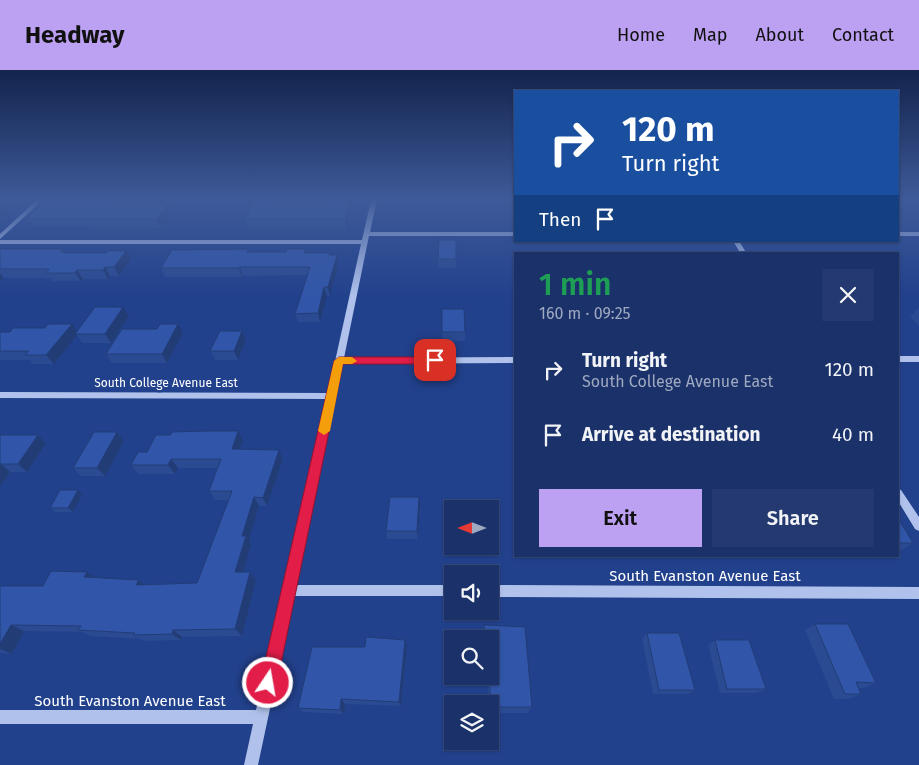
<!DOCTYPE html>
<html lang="en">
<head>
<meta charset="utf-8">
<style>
	:root { --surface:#1a3169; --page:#23396f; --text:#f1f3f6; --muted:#9fa9c0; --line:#384c7d; --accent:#bca0f2 }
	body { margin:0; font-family:"Fira Sans",sans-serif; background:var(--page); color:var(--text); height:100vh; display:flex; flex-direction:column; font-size:19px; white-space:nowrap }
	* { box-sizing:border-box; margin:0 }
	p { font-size:16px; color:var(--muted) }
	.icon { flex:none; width:28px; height:28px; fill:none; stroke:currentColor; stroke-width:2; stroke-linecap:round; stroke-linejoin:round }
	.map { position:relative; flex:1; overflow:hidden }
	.details { position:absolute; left:514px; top:182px; width:385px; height:305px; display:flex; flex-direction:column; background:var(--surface); border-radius:0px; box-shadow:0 1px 4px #0004,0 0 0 1px var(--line) }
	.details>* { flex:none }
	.hud { position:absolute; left:514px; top:20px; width:385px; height:152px; border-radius:0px; box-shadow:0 1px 4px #0004,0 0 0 1px var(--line); background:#1a4fa0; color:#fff; overflow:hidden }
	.needle { width:32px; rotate:270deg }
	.buttons { position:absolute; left:444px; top:430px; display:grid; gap:10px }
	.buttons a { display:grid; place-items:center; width:55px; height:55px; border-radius:0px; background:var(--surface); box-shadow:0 1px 4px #0004,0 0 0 1px var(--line); font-size:25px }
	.pin { position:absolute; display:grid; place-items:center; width:42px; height:42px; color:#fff; margin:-21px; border-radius:10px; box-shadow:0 2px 8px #0006 }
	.me { position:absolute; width:55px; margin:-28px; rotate:12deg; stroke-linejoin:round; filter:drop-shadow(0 0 4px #0008) }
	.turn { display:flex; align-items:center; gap:18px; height:105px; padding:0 25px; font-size:22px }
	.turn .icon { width:65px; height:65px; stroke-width:2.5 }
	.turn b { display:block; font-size:35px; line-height:42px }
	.then { display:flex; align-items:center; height:48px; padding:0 25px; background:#0003; gap:10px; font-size:19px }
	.round { display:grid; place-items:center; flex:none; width:52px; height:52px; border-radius:0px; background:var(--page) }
	.overview { display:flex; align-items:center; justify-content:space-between; height:85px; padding:0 25px }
	h1 { font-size:30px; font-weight:600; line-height:38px; color:#1e9e55 }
	.primary-button { display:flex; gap:10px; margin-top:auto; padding:10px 25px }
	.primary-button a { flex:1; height:58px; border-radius:0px; background:var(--accent); color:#111; font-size:20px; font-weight:600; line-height:58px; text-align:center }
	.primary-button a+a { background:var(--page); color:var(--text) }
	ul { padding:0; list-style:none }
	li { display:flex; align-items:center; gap:15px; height:65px; padding:0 25px }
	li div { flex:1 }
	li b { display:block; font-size:19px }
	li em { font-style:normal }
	header { display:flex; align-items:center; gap:30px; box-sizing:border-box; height:70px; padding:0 25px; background:var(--accent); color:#111 }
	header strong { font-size:24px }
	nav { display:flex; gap:28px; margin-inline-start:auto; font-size:18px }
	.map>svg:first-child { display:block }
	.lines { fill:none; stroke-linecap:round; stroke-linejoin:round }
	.minor { fill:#b0c2eb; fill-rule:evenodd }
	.wall { fill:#2a4a91 }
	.shaded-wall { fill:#223c76 }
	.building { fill:#3156a9; stroke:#223c76 }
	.route { fill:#e11d48; stroke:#92132f }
	.slow { fill:#f59e0b }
	.labels { text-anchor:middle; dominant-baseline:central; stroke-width:5; stroke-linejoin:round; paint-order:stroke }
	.street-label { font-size:12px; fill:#fff; stroke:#22418c }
	.near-street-label { font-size:15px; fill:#fff; stroke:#22418c }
</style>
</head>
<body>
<header>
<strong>Headway</strong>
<nav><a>Home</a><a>Map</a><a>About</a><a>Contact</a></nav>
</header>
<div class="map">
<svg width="919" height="695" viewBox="0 0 919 695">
	<rect width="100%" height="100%" fill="#22418c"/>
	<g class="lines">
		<path class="minor" d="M37 130H43L0 169V164Z
			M371 130H377L370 162H515V166H369L344 288 515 287V293L342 294 296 515H452V526H294L258 695H244L253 654H0V640H256L326 329 0 328V322L328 323 361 174H0V170H362Z
			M898 162H919V166H898Z
			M733 171H739L747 184H741Z
			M898 286H919V292H898Z
			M898 419 901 420 919 447V461L915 459 898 431Z
			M490 515 919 517V529L490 527Z"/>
	</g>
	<path class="wall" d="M270 131V134H330L350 132 351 140 347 158 248 157 245 148Z
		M113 134H168L171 143 161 158 33 156 27 148Z
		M456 170V198H438V189Z
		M0 179H63L67 183 131 189 119 206H110L108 209H83L81 211H52L50 208H4L0 211Z
		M248 179 249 182 306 183 331 185 338 194 330 226H327L320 252H298L295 244 308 205 243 206 242 207H165L161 198Z
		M123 237 129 246 111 273H82L77 265 54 294H33L30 290H0V262H77Z
		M918 238H919V256L910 247Z
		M157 259 183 263 167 293H112L106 284Z
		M242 261 246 270 238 290H215L210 281Z
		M442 262H465V271H442Z
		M238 361 243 370 240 379 283 389 267 436H259L249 470 251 474 243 502H250L256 510 242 566 182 567 181 570 144 571 140 569 90 566 82 562 24 561 12 584 0 583V516H43L87 502 95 508 139 510 144 514 197 513 229 430H215L209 421 217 398H178L175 404H139L131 395 147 382 170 365Z
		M117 362 124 371 105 406H81L73 398Z
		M0 365 46 373 27 402H10L0 417Z
		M82 425 73 442H55L50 438Z
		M420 435 418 469H387L386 461Z
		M898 448 913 473 902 480H898Z
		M601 486H625L601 487Z
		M815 554 876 613 864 618H858L861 624 849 629H834L805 560Z
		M484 555 532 637 528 643H490V634H489L487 606H490V569H484L483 564Z
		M647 563 695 620 688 624H653L642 569Z
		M715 570 766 619 757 623H720L708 575Z
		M407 575 401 636 345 634 344 644 303 642 298 638 365 577Z"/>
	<path class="shaded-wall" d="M8 130H21L0 149V137Z
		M350 132 351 140 347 158 345 149Z
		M168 134 171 143 161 158 156 149Z
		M126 181 131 189 119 206 114 197Z
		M337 185 338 194 330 226 328 217Z
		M105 197 110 206 108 209 103 200Z
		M240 197 243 206 242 207 239 198Z
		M77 200 83 209 81 211 75 203Z
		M0 203 4 208 0 211Z
		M324 217 327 226 320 252 318 243Z
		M123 237 129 246 111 273 105 264Z
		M72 254 78 263 75 264 77 265 54 294 46 285Z
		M178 254 183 263 167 293 162 284Z
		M242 261 246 270 238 290 234 281Z
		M238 361 243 370 237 388 232 379Z
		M117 362 124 371 105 406 97 398Z
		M38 365 46 373 27 402 18 394Z
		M279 380 283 389 267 436 263 428Z
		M171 389 178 398 175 404 168 395Z
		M1 394 10 402 0 417V395Z
		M78 420 82 425 73 442 68 438Z
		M254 427 259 436 249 470 251 474 241 510 235 502 242 466Z
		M419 427 420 435 418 469 417 461Z
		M87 502 97 509 84 507Z
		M250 502 256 510 242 566 235 559Z
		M139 510 147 517 136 515Z
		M11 555 24 561 12 584 0 579V574Z
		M173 560 182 567 181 570 172 564Z
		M405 570 407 575 401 636 399 632Z
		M341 629 345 634 344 644 340 640Z"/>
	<path class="building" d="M0 130H8L0 137Z
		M46 130H111L108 134H168L156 149 27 148Z
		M254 131H270L268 134H330L331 132H350L345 149 245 148Z
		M439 170H456V189H438Z
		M0 179H63L61 182H66L64 183H106L108 181H126L114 197H105L103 200H77L75 203H46L49 199H0Z
		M248 179 247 182H286L287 179H305L304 183H330L329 185H337L328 217H324L318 243 295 244 310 197H240L239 198H161L172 180Z
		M95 237H123L105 264H75Z
		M442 239H464L465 262H442Z
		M48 254H72L46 285H25L29 281H0V262H10L13 258H45Z
		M160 254H178L162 284H106L122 259H157Z
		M220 261H242L234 281H210Z
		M209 361H238L232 379 279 380 263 428 254 427 242 466H246L235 502H250L235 559 173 560 172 564 134 565 135 563 78 560 81 556 11 555 0 574V516H43L51 501 87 502 84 507 139 510 136 515 197 513 232 421H209L221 389H171L168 395H131L138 382H147L156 365H170L172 362Z
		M94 362H117L97 398H73Z
		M0 365H38L18 394H1L0 395Z
		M60 420H78L68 438H50Z
		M390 427H419L417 461H386Z
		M898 448 913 473H898Z
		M815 554H848L876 613 856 612 861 624H845Z
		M484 555 525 557 532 637H491L489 606H490V569H486Z
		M647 563H679L695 620H659Z
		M366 567 405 570 399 632 341 629 340 640 298 638 312 577H365Z
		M715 570H749L766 619H727Z"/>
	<linearGradient id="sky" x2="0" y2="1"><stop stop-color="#13244d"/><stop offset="0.57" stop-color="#3e5a99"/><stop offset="1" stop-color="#3e5a99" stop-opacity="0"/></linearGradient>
	<rect width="919" height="227" fill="url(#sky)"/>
	<path class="route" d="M339 287H435L440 290 435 294H343L277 613 274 619 268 621 263 619 260 613 334 291Z"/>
	<path class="slow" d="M339 287H352L357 291 352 294H343L330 361 324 365 318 361 334 291Z"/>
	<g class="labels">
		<g class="street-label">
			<text x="166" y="313">South College Avenue East</text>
		</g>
		<g class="near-street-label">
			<text x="705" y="506">South Evanston Avenue East</text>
			<text x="130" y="631">South Evanston Avenue East</text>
		</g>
	</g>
</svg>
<div class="buttons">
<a><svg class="needle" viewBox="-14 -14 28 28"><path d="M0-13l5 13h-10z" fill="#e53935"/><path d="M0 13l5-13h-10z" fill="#9fa9c0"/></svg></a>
<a><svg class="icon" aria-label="sound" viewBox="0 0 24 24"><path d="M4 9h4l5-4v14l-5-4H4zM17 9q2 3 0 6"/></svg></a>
<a><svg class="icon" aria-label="search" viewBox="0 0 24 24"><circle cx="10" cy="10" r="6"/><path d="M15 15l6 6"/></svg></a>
<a><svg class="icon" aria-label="layers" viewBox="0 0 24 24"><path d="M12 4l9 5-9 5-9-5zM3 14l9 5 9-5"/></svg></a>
</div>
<div class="pin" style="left:435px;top:290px;background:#d93025"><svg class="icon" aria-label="arrive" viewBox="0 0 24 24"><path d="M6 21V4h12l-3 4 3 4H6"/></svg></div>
<svg class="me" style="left:268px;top:613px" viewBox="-20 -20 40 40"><circle r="17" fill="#e11d48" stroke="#fff" stroke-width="3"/><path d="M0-11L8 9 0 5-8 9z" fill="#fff"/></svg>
<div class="hud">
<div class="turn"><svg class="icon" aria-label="right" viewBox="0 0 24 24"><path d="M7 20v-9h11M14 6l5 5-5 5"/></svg><div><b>120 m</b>Turn right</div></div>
<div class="then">Then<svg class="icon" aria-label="arrive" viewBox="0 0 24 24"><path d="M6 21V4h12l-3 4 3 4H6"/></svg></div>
</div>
<section class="details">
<div class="overview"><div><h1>1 min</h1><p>160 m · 09:25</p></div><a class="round"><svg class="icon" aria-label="close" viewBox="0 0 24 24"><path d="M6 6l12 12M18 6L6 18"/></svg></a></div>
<ul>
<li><svg class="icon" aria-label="right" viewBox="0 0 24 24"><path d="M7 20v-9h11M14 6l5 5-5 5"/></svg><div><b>Turn right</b><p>South College Avenue East</p></div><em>120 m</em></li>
<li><svg class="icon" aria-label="arrive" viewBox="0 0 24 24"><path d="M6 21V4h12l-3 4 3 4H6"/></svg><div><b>Arrive at destination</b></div><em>40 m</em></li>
</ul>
<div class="primary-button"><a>Exit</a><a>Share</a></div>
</section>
</div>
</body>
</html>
